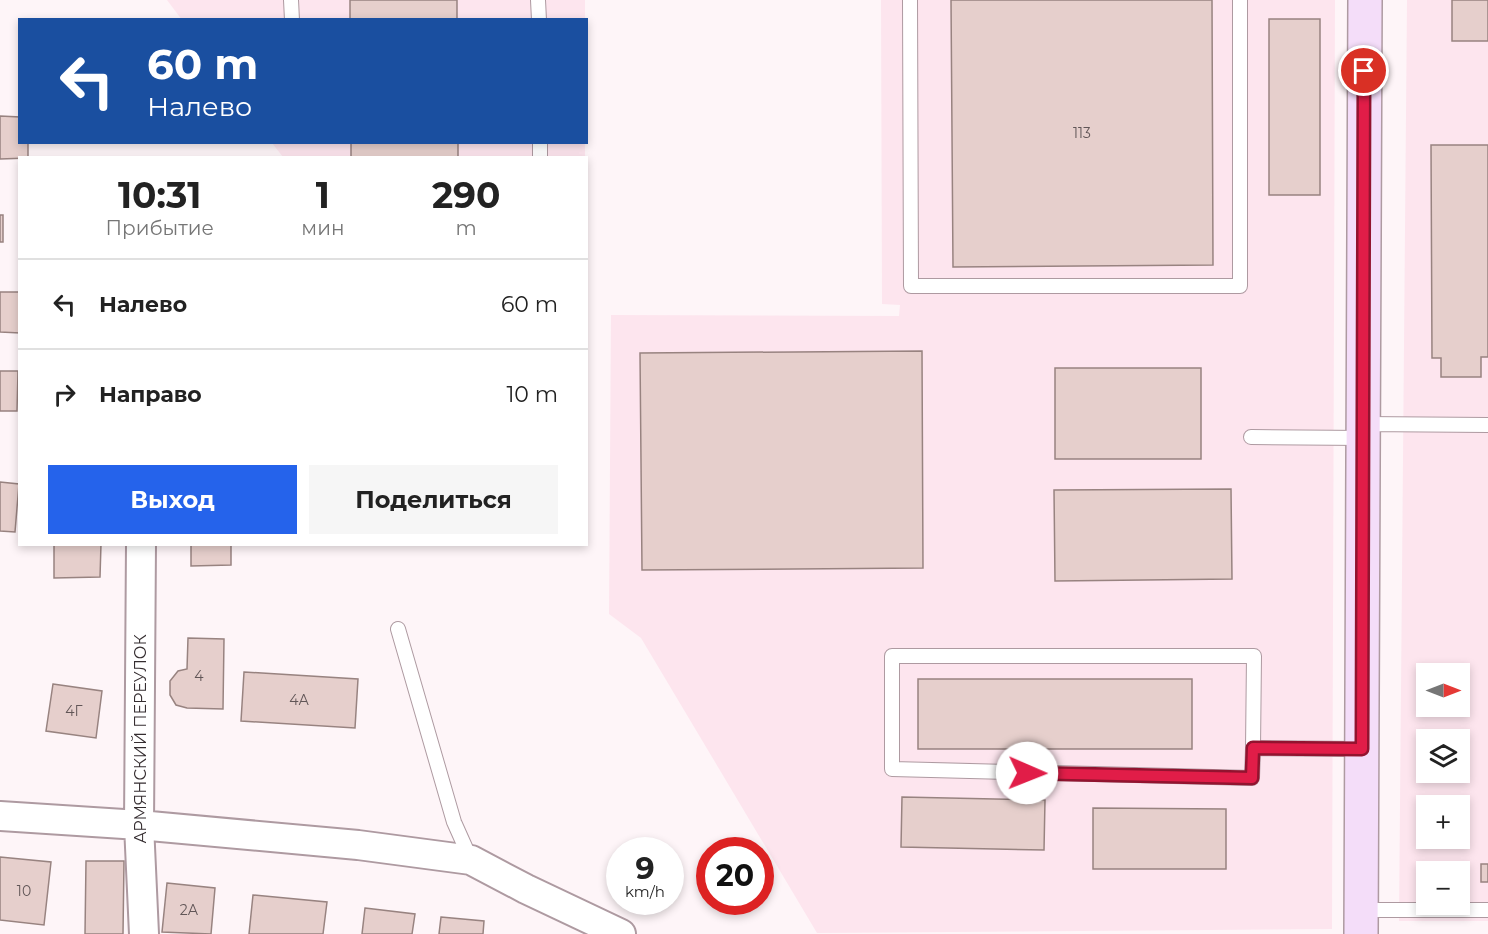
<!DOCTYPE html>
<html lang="ru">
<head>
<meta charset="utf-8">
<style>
	:root { --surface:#fff; --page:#f6f6f6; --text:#222; --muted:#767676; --line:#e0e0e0; --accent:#2563eb }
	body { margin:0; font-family:Montserrat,sans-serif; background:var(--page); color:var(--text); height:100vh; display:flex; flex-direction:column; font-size:22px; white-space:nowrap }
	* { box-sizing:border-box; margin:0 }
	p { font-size:20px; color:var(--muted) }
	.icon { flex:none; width:33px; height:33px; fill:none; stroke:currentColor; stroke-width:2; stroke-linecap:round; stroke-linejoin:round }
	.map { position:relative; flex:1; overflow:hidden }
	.drawer { position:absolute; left:18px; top:156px; width:570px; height:390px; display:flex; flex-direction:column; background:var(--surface); border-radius:0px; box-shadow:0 3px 9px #0003 }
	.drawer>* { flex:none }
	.top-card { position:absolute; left:18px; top:18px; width:570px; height:126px; border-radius:0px; box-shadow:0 3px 9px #0003; background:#1a4fa0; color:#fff; overflow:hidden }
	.needle { width:39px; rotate:90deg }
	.controls { position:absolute; left:1416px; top:663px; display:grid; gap:12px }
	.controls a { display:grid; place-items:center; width:54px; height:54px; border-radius:0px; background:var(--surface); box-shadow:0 3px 9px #0003; font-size:30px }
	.speed { position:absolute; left:606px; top:837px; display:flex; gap:12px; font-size:30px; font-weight:700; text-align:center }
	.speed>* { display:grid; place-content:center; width:78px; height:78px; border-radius:50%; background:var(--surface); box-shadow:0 3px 9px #0003; line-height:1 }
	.speed small { font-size:15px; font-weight:400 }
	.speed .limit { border:9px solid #d22; background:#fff; color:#111 }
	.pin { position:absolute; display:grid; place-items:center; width:51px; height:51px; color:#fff; margin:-26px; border:3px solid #fff; border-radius:50%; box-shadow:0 2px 6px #0007 }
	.me { position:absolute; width:66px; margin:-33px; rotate:91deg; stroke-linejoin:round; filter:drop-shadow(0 0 4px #0008) }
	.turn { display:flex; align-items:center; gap:21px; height:126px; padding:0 30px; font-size:27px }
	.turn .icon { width:78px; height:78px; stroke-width:2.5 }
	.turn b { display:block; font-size:42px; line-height:51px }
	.eta { display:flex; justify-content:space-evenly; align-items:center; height:102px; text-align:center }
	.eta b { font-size:36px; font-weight:700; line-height:42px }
	.action { display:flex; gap:12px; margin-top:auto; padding:12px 30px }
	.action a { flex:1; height:69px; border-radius:0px; background:var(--accent); color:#fff; font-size:24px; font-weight:700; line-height:69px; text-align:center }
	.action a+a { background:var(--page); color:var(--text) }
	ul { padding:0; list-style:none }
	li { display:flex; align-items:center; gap:18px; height:90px; padding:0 30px; border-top:2px solid var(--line) }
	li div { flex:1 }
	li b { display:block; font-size:22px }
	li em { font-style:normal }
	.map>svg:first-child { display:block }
	.built { fill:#fde5ee; fill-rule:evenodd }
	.building { fill:#e6cfcc; stroke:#988380; stroke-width:1.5 }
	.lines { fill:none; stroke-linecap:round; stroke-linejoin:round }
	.lane-casing { stroke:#ae9aa1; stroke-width:16 }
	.street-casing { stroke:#ae9aa1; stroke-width:32 }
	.secondary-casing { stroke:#ae9aa1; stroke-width:36 }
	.lane { stroke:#fff; stroke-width:14 }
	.street { stroke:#fff; stroke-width:28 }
	.secondary { stroke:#f4ddf9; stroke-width:33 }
	.route-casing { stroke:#92132f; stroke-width:15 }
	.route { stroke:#e11d48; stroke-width:10 }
	.labels { text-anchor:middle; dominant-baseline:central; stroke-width:4.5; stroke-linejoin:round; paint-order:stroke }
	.number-label { font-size:14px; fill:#615657 }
	.street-label { font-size:16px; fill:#352d30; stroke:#fff }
</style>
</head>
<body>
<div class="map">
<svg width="1488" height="934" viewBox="0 0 1488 934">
	<rect width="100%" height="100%" fill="#fef5f8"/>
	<path class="built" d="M167 0H585V19L182 20Z
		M881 0H1335L1332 929 817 933 641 638 609 614 611 315 899 316 900 305 882 304Z
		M1407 0H1488V921H1399ZM1426 674H1460V706H1426ZM1426 740H1460V772H1426ZM1426 806H1460V838H1426ZM1426 872H1460V904H1426Z
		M585 142V157H283L272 143Z"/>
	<path class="building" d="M350 0H457V20H350Z
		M951 0H1212L1213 265 953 267Z
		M1452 0H1488V41H1452Z
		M1269 19H1320V195H1269Z
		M0 116 20 117V142H28V158L0 159Z
		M351 142H458V158H351Z
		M1431 145H1488V357H1481V377H1441V358H1432Z
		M0 215H3V242H0Z
		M0 292H20V333L0 332Z
		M922 351 923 568 642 570 640 353Z
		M1055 368H1201V459H1055Z
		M0 371H18L17 411H0Z
		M0 482 19 484 15 532 0 531Z
		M1231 489 1232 579 1055 581 1054 490Z
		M54 544H101L100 577 54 578Z
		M191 544H231V565L191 566Z
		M188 638 224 639 223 709 187 708 176 705 170 695V681L178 671 187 669Z
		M244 672 358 679 355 728 241 721Z
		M918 679H1192V749H918Z
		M53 684 102 691 96 738 46 731Z
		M902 797 1045 800 1044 850 901 847Z
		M1093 808 1226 809V869H1093Z
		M0 857 51 862 44 925 0 920Z
		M86 861H124L123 934H85Z
		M1481 864H1488V882H1481Z
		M167 883 215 888 211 934 162 932Z
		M253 895 327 902 323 934H249Z
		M365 908 415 914 412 934H362Z
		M441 917 484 921 483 934H439Z"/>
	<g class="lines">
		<defs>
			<path id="lane" d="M291 0 292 20
				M538 0 539 20
				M910 0 911 286H1240V0
				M540 142V158
				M1363 424 1488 425
				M1251 437 1363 438
				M398 629 454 822 471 860
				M1253 748 1254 656H892V769L1252 778 1253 748 1362 749
				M1361 910H1488"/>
			<path id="street" d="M141 544 139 825 144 934
				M0 816 139 825 358 845 471 860 526 889 621 934"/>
			<path id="secondary" d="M1361 934 1365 0"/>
		</defs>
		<use href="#lane" class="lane-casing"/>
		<use href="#street" class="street-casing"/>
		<use href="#secondary" class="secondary-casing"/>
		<use href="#lane" class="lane"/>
		<use href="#street" class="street"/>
		<use href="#secondary" class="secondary"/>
	</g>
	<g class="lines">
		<defs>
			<path id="route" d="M1027 773 1252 778 1253 748 1362 749 1364 71"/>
		</defs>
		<use href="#route" class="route-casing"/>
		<use href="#route" class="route"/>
	</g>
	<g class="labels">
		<g class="number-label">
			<text x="1082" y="133">113</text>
			<text x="199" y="676">4</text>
			<text x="299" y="700">4А</text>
			<text x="74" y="711">4Г</text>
			<text x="24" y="891">10</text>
			<text x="189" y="910">2А</text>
		</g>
		<g class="street-label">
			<text transform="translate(140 739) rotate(-90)">АРМЯНСКИЙ ПЕРЕУЛОК</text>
		</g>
	</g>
</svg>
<div class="controls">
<a><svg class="needle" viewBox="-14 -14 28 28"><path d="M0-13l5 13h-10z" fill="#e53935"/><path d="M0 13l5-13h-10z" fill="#767676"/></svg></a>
<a><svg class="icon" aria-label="layers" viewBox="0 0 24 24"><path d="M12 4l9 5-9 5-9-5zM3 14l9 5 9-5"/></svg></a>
<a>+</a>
<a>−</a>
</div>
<div class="speed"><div>9<small>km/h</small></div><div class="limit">20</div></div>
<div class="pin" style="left:1364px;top:71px;background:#d93025"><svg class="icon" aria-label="arrive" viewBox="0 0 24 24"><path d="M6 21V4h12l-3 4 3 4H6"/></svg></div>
<svg class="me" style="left:1027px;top:773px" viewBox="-20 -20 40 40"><circle r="19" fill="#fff"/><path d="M0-13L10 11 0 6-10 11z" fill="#e11d48"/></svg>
<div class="top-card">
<div class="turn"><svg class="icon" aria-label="left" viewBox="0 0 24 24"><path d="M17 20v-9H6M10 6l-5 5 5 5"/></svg><div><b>60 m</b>Налево</div></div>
</div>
<section class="drawer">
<div class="eta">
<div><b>10:31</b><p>Прибытие</p></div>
<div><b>1</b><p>мин</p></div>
<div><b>290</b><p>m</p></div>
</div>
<ul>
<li><svg class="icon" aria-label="left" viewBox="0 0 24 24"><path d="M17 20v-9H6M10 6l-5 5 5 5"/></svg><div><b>Налево</b></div><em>60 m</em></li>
<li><svg class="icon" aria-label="right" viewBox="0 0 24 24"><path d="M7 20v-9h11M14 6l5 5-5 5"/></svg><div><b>Направо</b></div><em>10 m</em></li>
</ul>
<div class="action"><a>Выход</a><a>Поделиться</a></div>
</section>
</div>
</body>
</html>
